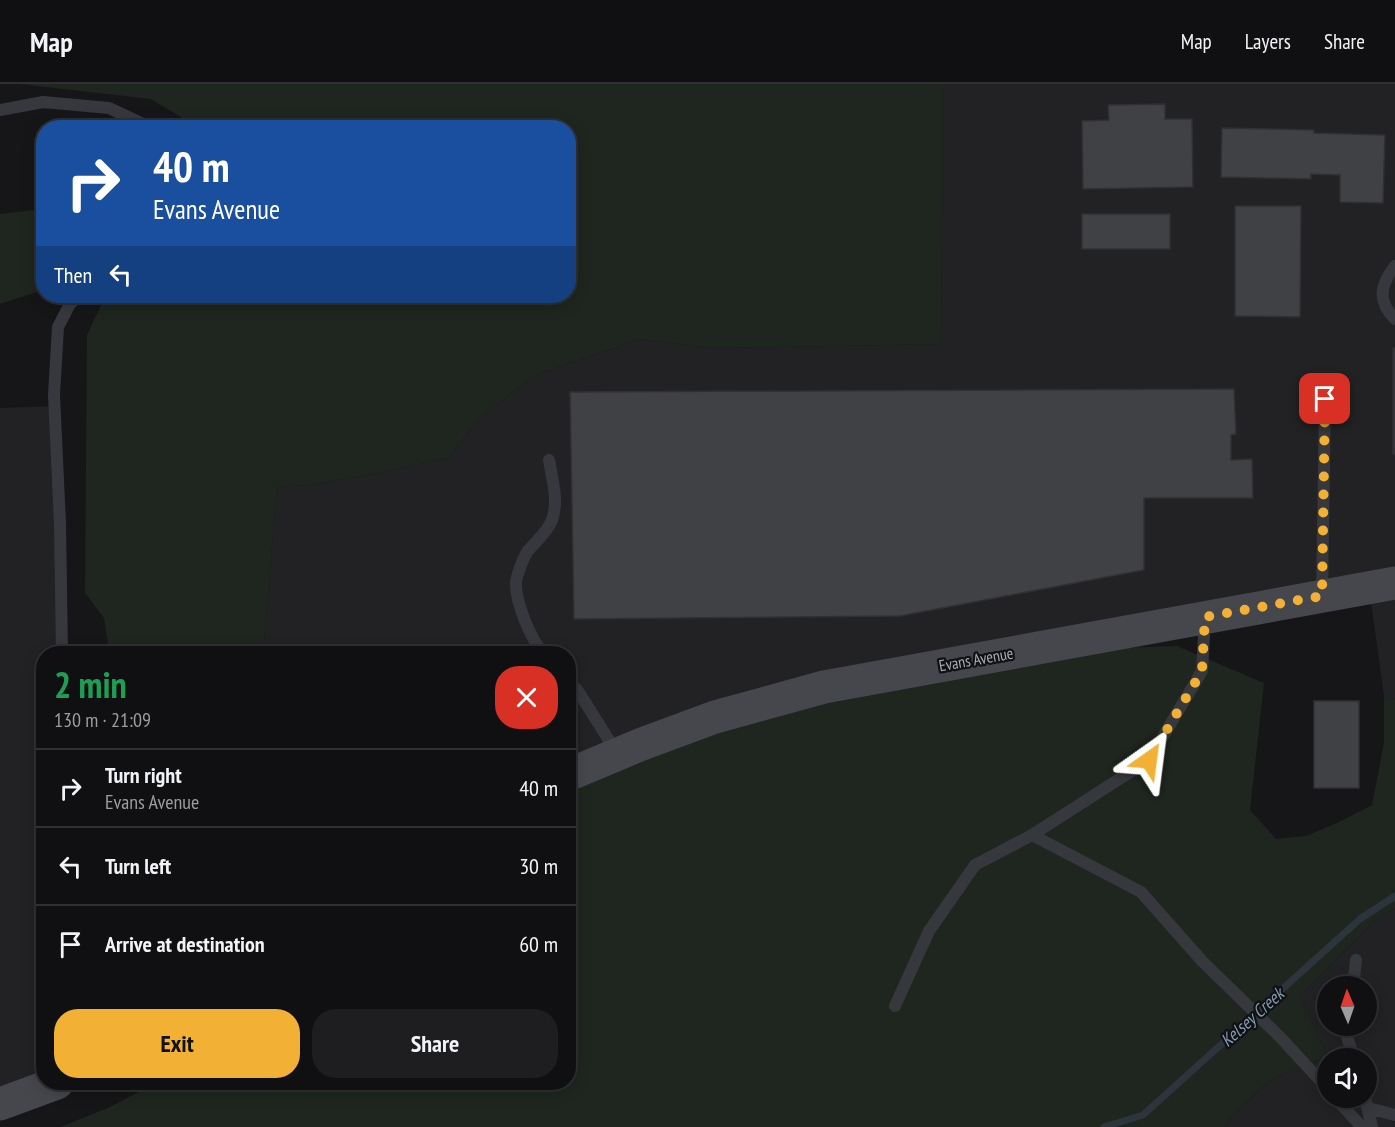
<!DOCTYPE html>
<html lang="en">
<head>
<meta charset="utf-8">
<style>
	:root { --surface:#101012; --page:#1e1e20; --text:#f1f3f6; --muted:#9c9d9f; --line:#303032; --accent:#f2b134 }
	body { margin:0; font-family:"PT Sans Narrow",sans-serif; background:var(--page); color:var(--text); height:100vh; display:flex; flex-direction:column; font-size:22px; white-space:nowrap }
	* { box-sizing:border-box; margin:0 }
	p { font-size:20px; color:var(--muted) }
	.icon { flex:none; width:33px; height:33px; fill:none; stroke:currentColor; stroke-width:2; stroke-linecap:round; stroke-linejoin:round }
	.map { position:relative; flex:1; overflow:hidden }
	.sheet { position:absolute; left:36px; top:562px; width:540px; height:444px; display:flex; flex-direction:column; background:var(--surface); border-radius:24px; box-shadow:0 3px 15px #0003,0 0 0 2px var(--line) }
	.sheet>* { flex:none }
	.top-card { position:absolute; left:36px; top:36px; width:540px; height:183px; border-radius:24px; box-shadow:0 3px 15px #0003,0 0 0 2px var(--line); background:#1a4fa0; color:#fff; overflow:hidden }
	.needle { width:39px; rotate:358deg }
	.tools { position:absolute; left:1317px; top:892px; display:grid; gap:12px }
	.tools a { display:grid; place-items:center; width:60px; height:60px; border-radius:50%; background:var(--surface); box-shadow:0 3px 15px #0003,0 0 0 2px var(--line); font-size:30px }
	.pin { position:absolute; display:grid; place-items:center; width:51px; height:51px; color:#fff; margin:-26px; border-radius:12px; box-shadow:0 3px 9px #0006 }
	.me { position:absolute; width:66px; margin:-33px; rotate:31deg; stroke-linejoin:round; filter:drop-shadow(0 0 4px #0008) }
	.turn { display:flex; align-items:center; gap:21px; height:126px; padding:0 18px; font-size:27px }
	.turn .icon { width:78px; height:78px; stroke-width:2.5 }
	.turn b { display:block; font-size:42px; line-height:51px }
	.then { display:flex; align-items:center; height:57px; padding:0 18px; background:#0003; gap:12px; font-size:22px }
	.round { display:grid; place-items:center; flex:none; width:63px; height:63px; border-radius:24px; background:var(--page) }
	.summary { display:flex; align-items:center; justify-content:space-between; height:102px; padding:0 18px }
	h1 { font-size:36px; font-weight:700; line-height:45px; color:#1e9e55 }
	.cta { display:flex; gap:12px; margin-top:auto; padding:12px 18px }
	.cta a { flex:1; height:69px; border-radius:24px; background:var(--accent); color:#111; font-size:24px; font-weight:700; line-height:69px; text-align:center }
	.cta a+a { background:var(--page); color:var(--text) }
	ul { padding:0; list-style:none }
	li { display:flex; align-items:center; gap:18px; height:78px; padding:0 18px; border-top:2px solid var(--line) }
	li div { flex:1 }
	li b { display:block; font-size:22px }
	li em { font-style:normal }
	header { display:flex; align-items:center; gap:36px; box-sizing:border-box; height:84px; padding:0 30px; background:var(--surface); border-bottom:2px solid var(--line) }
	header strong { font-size:28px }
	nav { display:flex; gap:33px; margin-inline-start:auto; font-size:21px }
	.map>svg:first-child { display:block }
	.built { fill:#222225; fill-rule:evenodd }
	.green { fill:#1e261f }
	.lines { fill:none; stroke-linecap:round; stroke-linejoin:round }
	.stream { stroke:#2c353c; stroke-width:7 }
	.building { fill:#404145; stroke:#303034; stroke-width:1.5 }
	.lane { stroke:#37383d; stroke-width:12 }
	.secondary { stroke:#45474d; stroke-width:33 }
	.route { stroke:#f2b134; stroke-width:10; stroke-dasharray:0 18 }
	.labels { text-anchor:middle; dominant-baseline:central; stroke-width:4.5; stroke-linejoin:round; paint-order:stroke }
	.street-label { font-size:16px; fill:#a8adb8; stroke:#111113 }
	.water-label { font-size:18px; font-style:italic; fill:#7f9bb3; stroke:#111113 }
</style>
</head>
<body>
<header>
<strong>Map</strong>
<nav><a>Map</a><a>Layers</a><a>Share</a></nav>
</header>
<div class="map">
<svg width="1395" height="1043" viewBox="0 0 1395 1043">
	<rect width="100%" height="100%" fill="#161618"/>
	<path class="built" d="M943 0H1395V490L569 691 568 570H263L277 403 310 401 377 389 448 374 479 335 533 292 640 255 714 264 941 260Z
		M55 322 62 570H44V999L0 1019V324Z
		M1395 507V616L1384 612 1370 511Z
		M1395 824V1043H1225L1229 1035 1269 997 1327 972 1300 912 1376 835ZM1328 903H1366V942H1328ZM1328 975H1366V1014H1328Z"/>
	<path class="green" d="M19 0H943L941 260 714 264 640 255 533 292 479 335 448 374 377 389 310 401 277 403 263 570H108L109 566 104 534 85 509 87 251 102 219 121 212H568V44L197 43 151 15Z
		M43 125V206L0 220V130Z
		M1177 562 1264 599 1250 726 1276 755 1306 752 1337 739 1372 721 1384 659V612L1395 616V824L1376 835 1300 912 1327 972 1269 997 1229 1035 1225 1043H60L108 1024 156 999H568L569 706 700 650 861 606 1117 564Z"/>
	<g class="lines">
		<path class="stream" d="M1104 1043 1143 1031 1360 835 1395 812"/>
	</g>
	<path class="building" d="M1165 20V35H1192L1193 103 1083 105 1082 37 1109 36 1108 21Z
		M1222 44 1314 46V49L1385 51 1383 119 1340 118V91L1311 90V95L1221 93Z
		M1235 122H1301L1300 233 1235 232Z
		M1082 130H1170V165H1082Z
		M1393 264H1395V370H1393Z
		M1234 305 1236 350 1231 351V376L1252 375 1253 414H1144V486L900 532 574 535 570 308Z
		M1314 617H1359V704H1314Z"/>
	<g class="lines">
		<path class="lane" d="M0 26 43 18 109 24 141 39 144 44
			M1395 182C1380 201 1377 217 1395 235
			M1322 511 1325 315
			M62 570 60 439 54 311 58 243 70 220 79 212
			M544 570C531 556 515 518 516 498 517 490 523 475 527 468 536 457 547 449 552 436 559 417 552 395 549 376
			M568 596 578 607 617 669
			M1032 751 1141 808 1202 877 1280 953 1328 1005
			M1353 903 1356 876
			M895 922 929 847 975 781 1032 751 1149 676 1202 587 1205 534
			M1347 942 1346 949 1354 975
			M1335 1014 1362 1043
			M1365 1014 1372 1043
			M1368 1024 1395 1031"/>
		<path class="secondary" d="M568 691 642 660 715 633 824 603 1395 499
			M0 1020 57 999"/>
	</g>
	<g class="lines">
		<path class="route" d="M1149 676 1202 587 1205 533 1322 512 1325 315"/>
	</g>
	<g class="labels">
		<g class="street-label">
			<text transform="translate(976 575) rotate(-10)">Evans Avenue</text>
		</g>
		<g class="water-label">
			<text transform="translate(1252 933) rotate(-42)">Kelsey Creek</text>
		</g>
	</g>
</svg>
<div class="tools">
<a><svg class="needle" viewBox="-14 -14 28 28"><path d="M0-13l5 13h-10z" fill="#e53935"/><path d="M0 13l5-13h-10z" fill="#9c9d9f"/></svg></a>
<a><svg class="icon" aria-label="sound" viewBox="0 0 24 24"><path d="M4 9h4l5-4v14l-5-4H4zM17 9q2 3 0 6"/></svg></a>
</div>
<div class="pin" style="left:1325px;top:315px;background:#d93025"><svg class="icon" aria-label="arrive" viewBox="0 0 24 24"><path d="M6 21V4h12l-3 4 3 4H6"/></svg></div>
<svg class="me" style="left:1149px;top:676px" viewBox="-20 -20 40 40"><path d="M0-17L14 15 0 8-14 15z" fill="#f2b134" stroke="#fff" stroke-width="4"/></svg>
<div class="top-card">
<div class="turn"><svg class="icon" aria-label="right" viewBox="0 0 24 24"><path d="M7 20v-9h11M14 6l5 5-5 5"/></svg><div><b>40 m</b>Evans Avenue</div></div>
<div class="then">Then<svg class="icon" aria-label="left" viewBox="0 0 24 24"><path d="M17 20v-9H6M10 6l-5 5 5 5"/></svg></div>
</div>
<section class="sheet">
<div class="summary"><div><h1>2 min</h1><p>130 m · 21:09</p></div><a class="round" style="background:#d93025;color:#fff"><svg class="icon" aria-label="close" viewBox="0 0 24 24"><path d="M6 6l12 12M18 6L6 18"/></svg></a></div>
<ul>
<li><svg class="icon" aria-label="right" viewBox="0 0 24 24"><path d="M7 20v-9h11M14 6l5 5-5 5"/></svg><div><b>Turn right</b><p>Evans Avenue</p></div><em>40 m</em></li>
<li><svg class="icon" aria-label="left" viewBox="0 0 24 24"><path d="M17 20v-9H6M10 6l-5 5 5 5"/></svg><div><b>Turn left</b></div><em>30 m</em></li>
<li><svg class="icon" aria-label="arrive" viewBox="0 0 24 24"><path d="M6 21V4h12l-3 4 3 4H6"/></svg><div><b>Arrive at destination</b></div><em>60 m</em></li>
</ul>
<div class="cta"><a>Exit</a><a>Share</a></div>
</section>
</div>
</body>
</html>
